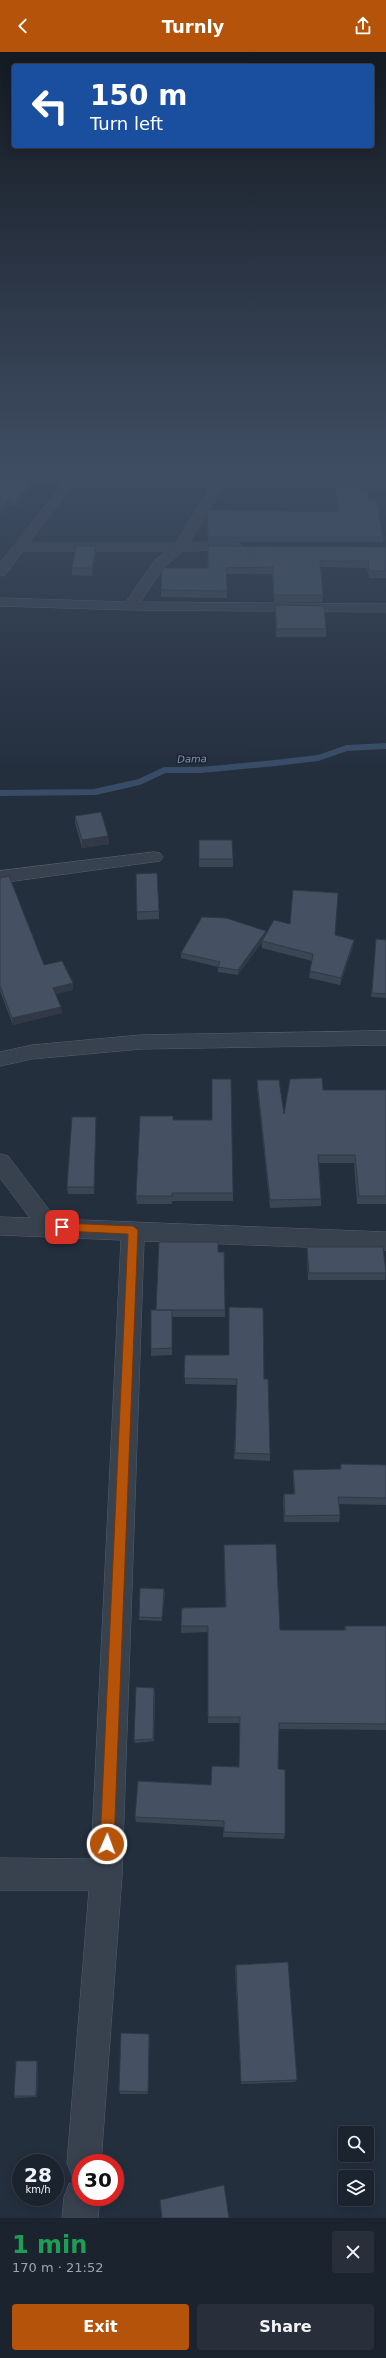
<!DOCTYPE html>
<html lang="en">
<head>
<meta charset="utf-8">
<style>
	:root { --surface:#1b232e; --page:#282f3a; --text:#f1f3f6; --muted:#a0a4aa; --line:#39404a; --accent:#b45309 }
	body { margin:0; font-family:"DejaVu Sans",sans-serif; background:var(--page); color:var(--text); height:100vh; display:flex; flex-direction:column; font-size:15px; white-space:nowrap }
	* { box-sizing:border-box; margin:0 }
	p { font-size:13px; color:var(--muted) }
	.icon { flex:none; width:22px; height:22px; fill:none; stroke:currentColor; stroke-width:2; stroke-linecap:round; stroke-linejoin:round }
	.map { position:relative; height:2166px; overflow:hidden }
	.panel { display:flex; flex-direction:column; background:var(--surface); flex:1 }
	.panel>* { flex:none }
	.top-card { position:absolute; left:12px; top:12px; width:362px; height:84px; border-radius:4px; box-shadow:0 2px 10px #0003,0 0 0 1px var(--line); background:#1a4fa0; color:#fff; overflow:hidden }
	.fabs { position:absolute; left:338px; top:2074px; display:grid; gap:8px }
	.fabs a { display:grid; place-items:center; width:36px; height:36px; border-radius:4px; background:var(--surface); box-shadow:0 2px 10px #0003,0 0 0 1px var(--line); font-size:20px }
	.speed { position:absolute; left:12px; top:2102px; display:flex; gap:8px; font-size:20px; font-weight:700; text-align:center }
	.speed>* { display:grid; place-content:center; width:52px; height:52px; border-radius:50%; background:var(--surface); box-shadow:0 2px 10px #0003,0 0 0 1px var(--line); line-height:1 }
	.speed small { font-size:10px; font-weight:400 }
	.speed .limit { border:6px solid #d22; background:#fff; color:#111 }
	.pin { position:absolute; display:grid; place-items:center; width:34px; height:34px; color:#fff; margin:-17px; border-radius:8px; box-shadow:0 2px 6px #0006 }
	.me { position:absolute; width:44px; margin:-22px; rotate:2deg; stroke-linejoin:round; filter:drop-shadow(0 0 3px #0008) }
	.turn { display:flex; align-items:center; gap:14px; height:84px; padding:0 12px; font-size:18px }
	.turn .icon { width:52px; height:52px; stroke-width:2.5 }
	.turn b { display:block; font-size:28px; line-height:34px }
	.round { display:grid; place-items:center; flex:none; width:42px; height:42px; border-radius:4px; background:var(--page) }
	.head { display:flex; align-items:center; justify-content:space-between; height:68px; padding:0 12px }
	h1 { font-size:24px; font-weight:800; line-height:30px; color:#1e9e55 }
	.action { display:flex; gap:8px; margin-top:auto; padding:8px 12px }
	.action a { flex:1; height:46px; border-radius:4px; background:var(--accent); color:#fff; font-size:16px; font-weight:800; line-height:46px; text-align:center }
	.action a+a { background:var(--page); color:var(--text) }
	header { display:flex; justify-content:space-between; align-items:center; height:52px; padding:0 12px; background:var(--accent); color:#fff; font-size:18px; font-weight:800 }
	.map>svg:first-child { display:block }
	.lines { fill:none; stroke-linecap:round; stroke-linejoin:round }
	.stream { stroke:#394c67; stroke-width:6 }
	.street-casing { stroke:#565f6c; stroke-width:1 }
	.street { fill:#38414e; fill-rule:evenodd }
	.wall { fill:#3b4654 }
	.shaded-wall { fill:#303945 }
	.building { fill:#455162; stroke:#303945 }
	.route { fill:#b45309; stroke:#753606 }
	.labels { text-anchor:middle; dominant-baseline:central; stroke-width:3.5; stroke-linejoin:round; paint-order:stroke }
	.far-water-label { font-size:10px; font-style:italic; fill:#7c92b1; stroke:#1d2633 }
</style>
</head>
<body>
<header><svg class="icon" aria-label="back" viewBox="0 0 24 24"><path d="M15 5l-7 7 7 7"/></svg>Turnly<svg class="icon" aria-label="share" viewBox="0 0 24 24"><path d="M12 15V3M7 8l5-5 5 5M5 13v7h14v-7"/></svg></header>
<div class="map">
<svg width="386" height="2166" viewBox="0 0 386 2166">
	<rect width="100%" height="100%" fill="#242f3e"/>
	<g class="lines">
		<path class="stream" d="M0 741 95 740 139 730 165 718H201L275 711 318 706 347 696 386 694"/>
		<defs>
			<path id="street" d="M226 416H238L229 427 386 428V436L223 435 189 491H235L240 492 242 495 240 498 183 499 165 514 140 550 386 552V560L130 558 0 554V546L126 550 155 508 167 499H23L5 523 0 524V511L62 433 0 426V418L67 426 73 418 77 417 83 421 79 426 216 427ZM73 434 211 435 176 491H29Z
				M154 800 160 801 163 805 160 809 0 831V819Z
				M386 979V993L141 997 32 1007 0 1014V1000L32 993 141 983Z
				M0 1102 8 1104 56 1167 386 1180V1198L144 1189 122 1823 101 2111H81V2127L72 2123 67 2111 89 1838H0V1806L91 1807 121 1188 0 1183V1165L30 1166 0 1126Z
				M81 2128V2145H100L98 2166H62L64 2145 69 2132Z"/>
		</defs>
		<use href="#street" class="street-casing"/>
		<use href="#street" class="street"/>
	</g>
	<path class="wall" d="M11 416H53V417L47 422 11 418Z
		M0 422 37 425 38 432 16 454 11 453Z
		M335 435 369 448 383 485V490H208L207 458 338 460 335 440Z
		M386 495V526H369L367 516 321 515 323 543 322 550H274L272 522H226L227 546 161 545V538L208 516Z
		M96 501 92 524 72 523V516Z
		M275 553 326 577V585H276L275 561Z
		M75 764 108 784 109 792 82 796 75 771Z
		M199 788 233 807V815H199Z
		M136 822 159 859V867L137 868Z
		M0 826 44 913 73 931V938L56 942 62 961 13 973 0 939Z
		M266 882 335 883 353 895 340 933 309 926 312 909 262 896V890L238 923 218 920V915L181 906V901Z
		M386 888V946L371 945 376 891Z
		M257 1028 284 1062 323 1038H386V1152H357L354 1111H319L321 1147V1154L270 1156 257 1036Z
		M173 1068 233 1141V1149H172V1152H137L136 1144Z
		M96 1072 94 1142H68L67 1135Z
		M307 1195 386 1219 385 1228H308L307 1203Z
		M218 1200 225 1258V1265H172V1303L151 1304V1297L156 1258Z
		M185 1303 264 1327 270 1402V1409L234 1407 237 1333 185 1332Z
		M341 1412 386 1413V1453L339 1452 340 1463 339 1470H284L283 1449 284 1442H294L293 1424V1418L340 1417Z
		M224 1493 280 1578H344L345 1574H386V1678L279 1677 278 1717 285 1782 284 1787 223 1785 224 1775 136 1770 135 1765 211 1733 239 1715 240 1671H208V1580L181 1581 182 1556 225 1555Z
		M165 1540 162 1569 139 1568V1565Z
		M155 1639 154 1689 135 1691 134 1688Z
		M236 1913 297 2028 295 2030 241 2032 235 1916Z
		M149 1982 148 2042H120L119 2039Z
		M37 2009 38 2010 37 2045 15 2046 14 2044Z"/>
	<path class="shaded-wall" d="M50 416H53V417L47 422V418Z
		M37 425 38 432 16 454V447Z
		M10 446 11 453 0 464V457Z
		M96 494V501L92 524V516Z
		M108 784 109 792 82 796V788Z
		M266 879V884L238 923V918Z
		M354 888 353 895 340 933 341 926Z
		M73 931V938L54 943 53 936Z
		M61 955 62 961 13 973 12 966Z
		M96 1065V1072L94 1142V1135Z
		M149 1982 150 1984 148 2042V2040Z
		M37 2009 38 2010 37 2045 36 2044Z"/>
	<path class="building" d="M25 416H50L47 418Z
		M0 421 37 425 16 447 10 446 0 457Z
		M335 435 367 437 369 448H376L383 485H208L207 458 339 460Z
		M76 494H96L92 516H72Z
		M208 494 386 495V519H369L368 509H320L323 543H274L273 515 226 516 227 539 161 538 162 516H208Z
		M275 553 324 554 326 577H277Z
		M101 760 108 784 82 788 75 764Z
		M199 788H232L233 807H199Z
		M157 821 159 859 137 860 136 822Z
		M9 824 44 913 62 909 73 931 53 936 61 955 12 966 0 934V826Z
		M293 838 338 841 335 883 354 888 341 926 310 919 313 902 262 889 274 868 290 872Z
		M202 865 226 866 266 879 238 918 218 915 220 910 181 901Z
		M376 887 386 888V942L372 941Z
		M322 1026 323 1038H386V1144H359L355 1103H318L321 1147 270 1148 257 1028H279L284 1062 290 1027Z
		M212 1027H231L233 1141H172V1144H136L140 1064H173V1068H212Z
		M72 1065H96L94 1135H67Z
		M159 1190H218V1200H224L225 1258H156Z
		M307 1195H383L386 1221H309Z
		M229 1255 263 1256 264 1327H268L270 1402 235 1401 237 1327 184 1326 185 1303H229Z
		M151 1258H172V1296L151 1297Z
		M341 1412 386 1413V1446L338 1445 340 1463 285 1464 284 1442H295L293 1418 341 1417Z
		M276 1492 280 1578H346L345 1574H386V1672L279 1671 278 1717 285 1718V1782L224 1780V1769L135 1765 138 1729 211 1733 212 1714 239 1715 240 1665H208V1574H181L182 1556 226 1555 224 1493Z
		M140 1536 164 1537 162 1566 139 1565Z
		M136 1635 154 1636 153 1687 134 1688Z
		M288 1910 297 2028 241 2030 236 1913Z
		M121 1981 149 1982 148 2040 119 2039Z
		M16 2009H37L36 2044H14Z
		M224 2133 229 2166H162L160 2148Z"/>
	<linearGradient id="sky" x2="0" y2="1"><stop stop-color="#141a22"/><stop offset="0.58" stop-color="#3f4d63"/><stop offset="1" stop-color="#3f4d63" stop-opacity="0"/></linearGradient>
	<rect width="386" height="719" fill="url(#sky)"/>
	<path class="route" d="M62 1171 133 1174 138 1178 114 1792 112 1796 107 1798 102 1796 100 1792 128 1182 62 1179 57 1175Z"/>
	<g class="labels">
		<g class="far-water-label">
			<text transform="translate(192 707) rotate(-1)">Dama</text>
		</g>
	</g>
</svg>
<div class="fabs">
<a><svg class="icon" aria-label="search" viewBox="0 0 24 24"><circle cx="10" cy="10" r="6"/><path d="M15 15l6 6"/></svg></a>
<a><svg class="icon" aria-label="layers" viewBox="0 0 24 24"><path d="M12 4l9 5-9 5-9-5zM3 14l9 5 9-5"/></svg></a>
</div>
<div class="speed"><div>28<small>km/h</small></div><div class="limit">30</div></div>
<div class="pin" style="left:62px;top:1175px;background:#d93025"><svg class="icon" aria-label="arrive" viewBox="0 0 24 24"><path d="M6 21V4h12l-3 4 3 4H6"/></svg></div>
<svg class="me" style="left:107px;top:1792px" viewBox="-20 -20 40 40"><circle r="17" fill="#b45309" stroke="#fff" stroke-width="3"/><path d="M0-11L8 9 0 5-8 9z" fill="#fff"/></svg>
<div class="top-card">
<div class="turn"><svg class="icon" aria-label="left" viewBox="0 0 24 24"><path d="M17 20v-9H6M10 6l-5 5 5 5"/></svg><div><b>150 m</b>Turn left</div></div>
</div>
</div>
<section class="panel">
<div class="head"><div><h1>1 min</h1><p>170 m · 21:52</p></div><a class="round"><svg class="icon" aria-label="close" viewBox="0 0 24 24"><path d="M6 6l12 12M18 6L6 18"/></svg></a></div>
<div class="action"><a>Exit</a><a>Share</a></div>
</section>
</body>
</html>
